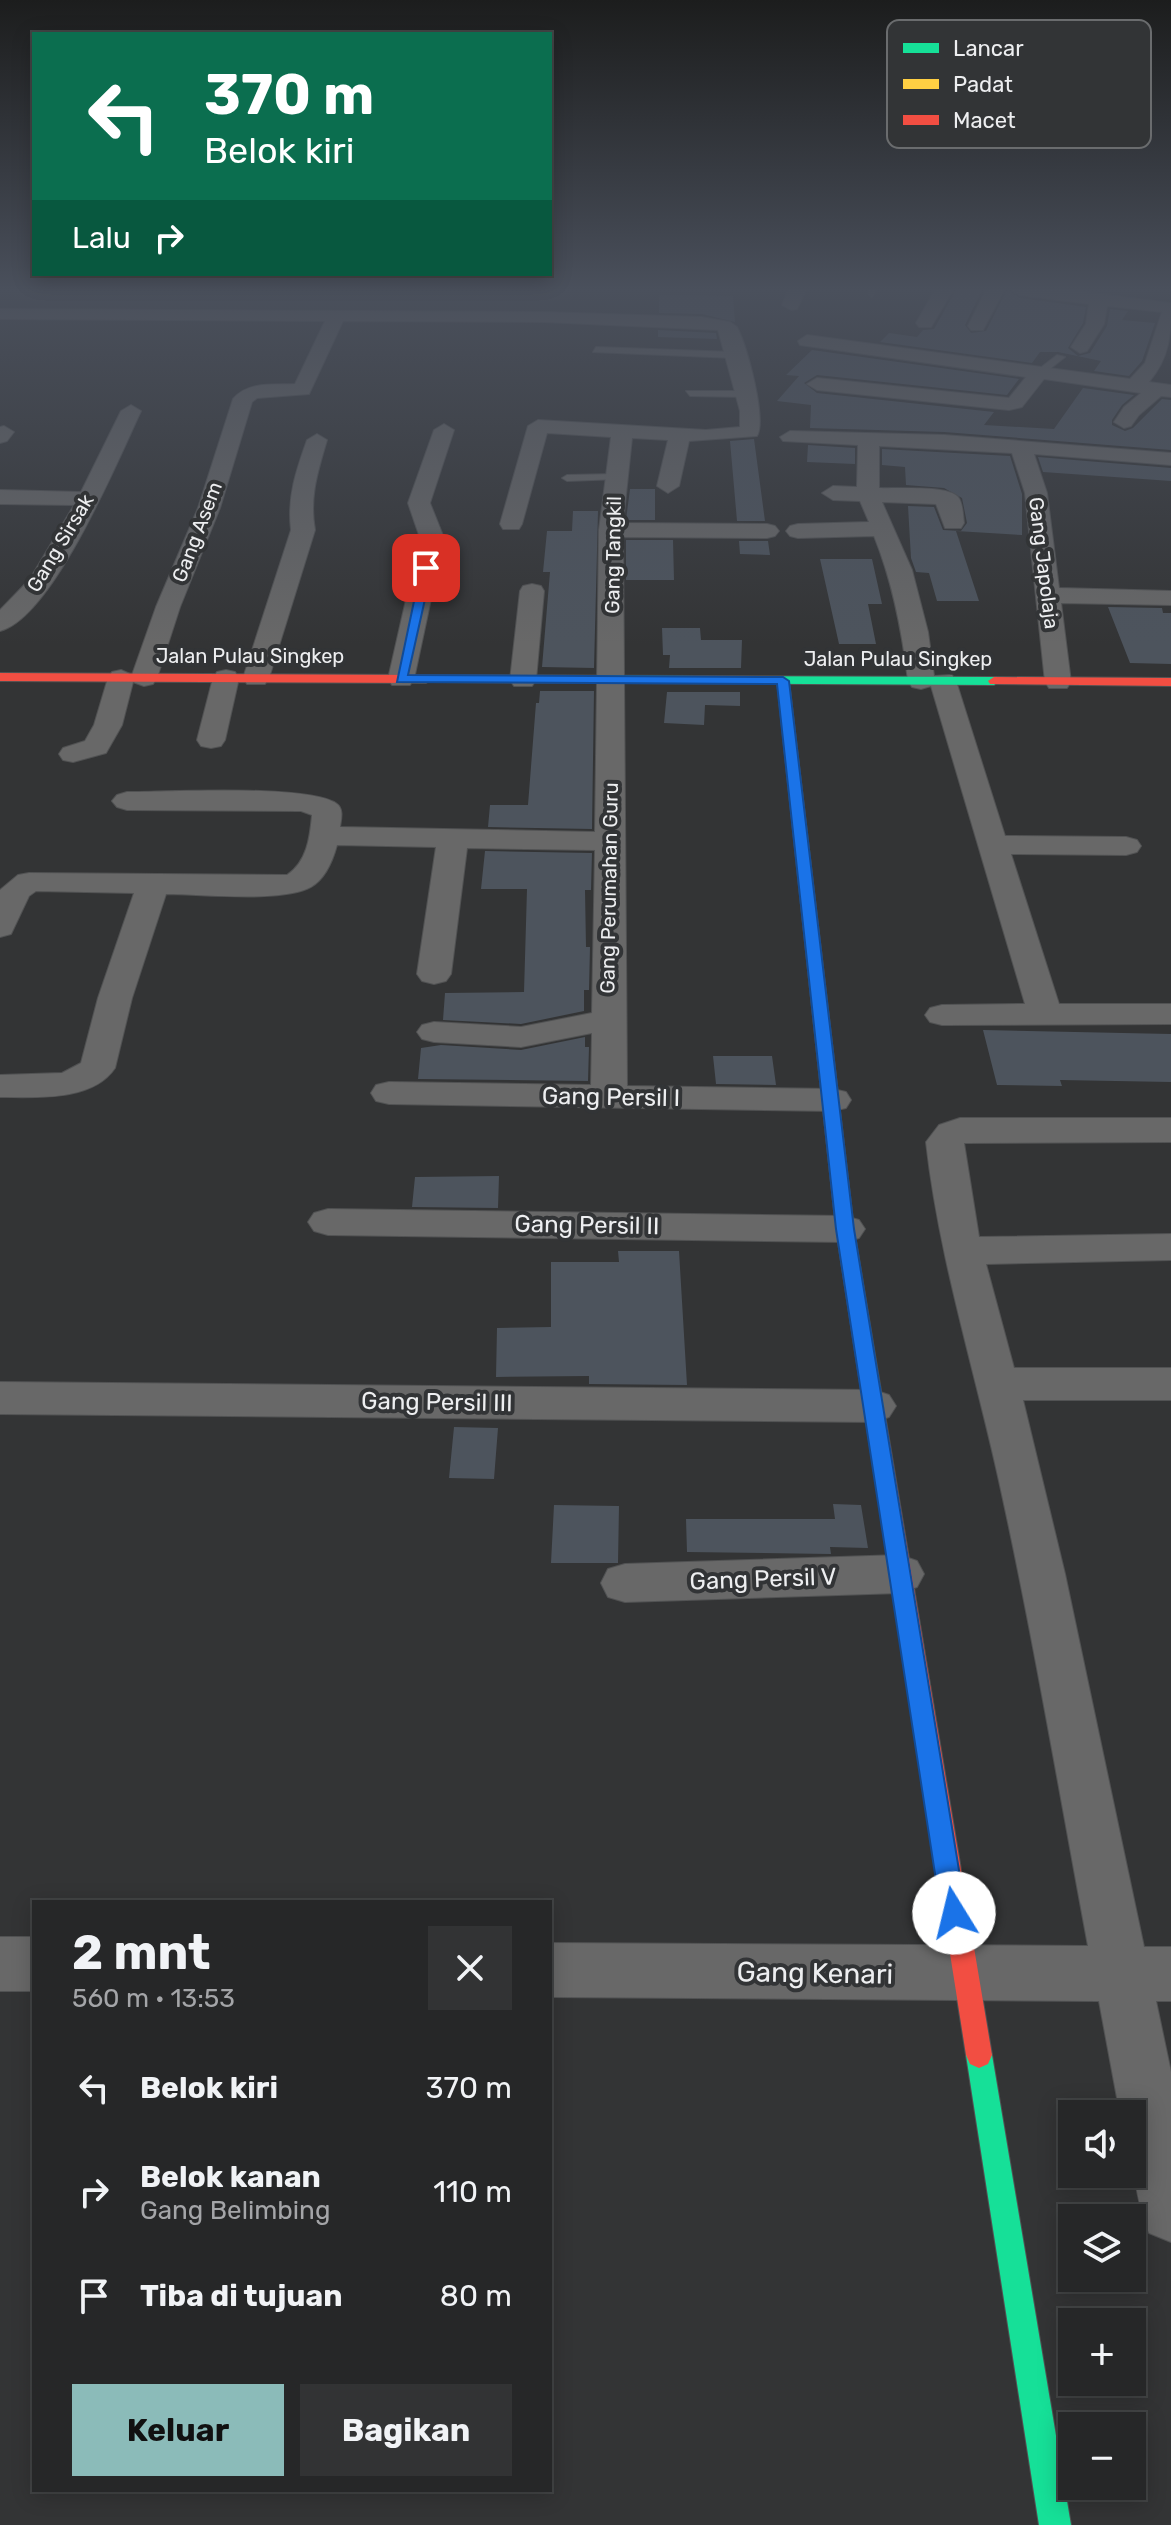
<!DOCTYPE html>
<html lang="id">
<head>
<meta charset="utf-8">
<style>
	:root { --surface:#262728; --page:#323334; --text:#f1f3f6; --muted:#a4a5a8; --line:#424445; --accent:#8bbbb9 }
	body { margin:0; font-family:Rubik,sans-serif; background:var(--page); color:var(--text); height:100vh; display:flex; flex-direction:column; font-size:30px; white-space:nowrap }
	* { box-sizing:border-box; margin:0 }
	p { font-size:26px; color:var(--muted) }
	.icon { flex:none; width:44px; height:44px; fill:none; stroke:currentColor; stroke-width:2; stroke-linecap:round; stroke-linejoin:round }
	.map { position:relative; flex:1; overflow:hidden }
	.sheet { position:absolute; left:32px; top:1900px; width:520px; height:592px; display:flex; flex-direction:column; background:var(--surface); border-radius:0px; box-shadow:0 4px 20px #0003,0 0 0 2px var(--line) }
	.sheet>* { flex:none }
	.banner { position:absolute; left:32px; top:32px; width:520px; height:244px; border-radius:0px; box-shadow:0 4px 20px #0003,0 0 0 2px var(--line); background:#0b6e4f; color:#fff; overflow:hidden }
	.fabs { position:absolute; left:1058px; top:2100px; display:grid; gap:16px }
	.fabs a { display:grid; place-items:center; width:88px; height:88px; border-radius:0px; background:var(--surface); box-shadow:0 4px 20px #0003,0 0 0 2px var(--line); font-size:40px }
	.pin { position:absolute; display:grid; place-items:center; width:68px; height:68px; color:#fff; margin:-34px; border-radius:16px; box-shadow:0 4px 12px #0006 }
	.me { position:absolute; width:88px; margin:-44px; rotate:351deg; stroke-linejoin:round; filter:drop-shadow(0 0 6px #0008) }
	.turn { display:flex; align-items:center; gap:28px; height:168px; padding:0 40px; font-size:36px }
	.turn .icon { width:104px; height:104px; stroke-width:2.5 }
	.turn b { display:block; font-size:56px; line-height:68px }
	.then { display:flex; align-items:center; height:76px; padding:0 40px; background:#0003; gap:16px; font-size:30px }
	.round { display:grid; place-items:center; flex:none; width:84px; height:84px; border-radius:0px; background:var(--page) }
	.head { display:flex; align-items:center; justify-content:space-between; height:136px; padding:0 40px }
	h1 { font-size:48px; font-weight:700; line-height:60px }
	.cta { display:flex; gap:16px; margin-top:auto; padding:16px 40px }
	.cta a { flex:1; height:92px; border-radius:0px; background:var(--accent); color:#111; font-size:32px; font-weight:700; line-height:92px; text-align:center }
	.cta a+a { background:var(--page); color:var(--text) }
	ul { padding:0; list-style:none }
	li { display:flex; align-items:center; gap:24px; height:104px; padding:0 40px }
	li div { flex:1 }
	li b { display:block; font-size:30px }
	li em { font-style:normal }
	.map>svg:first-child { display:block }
	.building { fill:#4d545d }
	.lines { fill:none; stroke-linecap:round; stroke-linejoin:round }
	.lane-casing { stroke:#515253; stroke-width:2 }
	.street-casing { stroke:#515253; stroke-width:2 }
	.fast-casing { stroke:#515253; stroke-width:2 }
	.slow-casing { stroke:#515253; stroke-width:2 }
	.jam-casing { stroke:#515253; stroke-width:2 }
	.lane { fill:#686868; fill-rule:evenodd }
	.street { fill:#686868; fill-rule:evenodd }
	.fast { fill:#16e098; fill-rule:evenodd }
	.slow { fill:#ffcf43; fill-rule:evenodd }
	.jam { fill:#f24e42; fill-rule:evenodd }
	.route { fill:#1a73e8; stroke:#114b97; stroke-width:2 }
	.labels { text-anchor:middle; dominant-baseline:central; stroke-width:8; stroke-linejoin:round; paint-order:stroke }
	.far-street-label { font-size:20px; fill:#edeef0; stroke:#323436 }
	.street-label { font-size:24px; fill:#edeef0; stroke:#323436 }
	.near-street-label { font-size:28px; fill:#edeef0; stroke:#323436 }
	.key { fill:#323436; stroke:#6a6c6e; stroke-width:2 }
	.key-label { font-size:22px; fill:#edeef0 }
</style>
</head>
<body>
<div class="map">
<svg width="1171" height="2525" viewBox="0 0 1171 2525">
	<rect width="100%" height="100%" fill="#333435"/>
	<path class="building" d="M956 290H982L965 325 971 333 986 331 1007 290 1020 298 1086 307 1083 323 1068 348 1078 356 1090 353 1107 326 1110 309 1128 311 1122 320 1155 323 1142 361 1129 376 1094 371 1101 361 1058 352H1040L1032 363 880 342 889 333 917 337 923 330 934 329Z
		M659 295 733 296 735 322 702 314 659 313Z
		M658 330 716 333 717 339 658 337Z
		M812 350 1019 379 1007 395 817 375 804 383 817 393 994 412 984 425 1054 429 1083 388 1134 395 1122 405 1112 420V425L1125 431 1133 428 1162 399 1171 400V450L944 432 810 428 811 405 777 401 799 376 786 375Z
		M754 439 765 521H737L730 441Z
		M808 445 855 448V464L807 462Z
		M882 449 1010 456 1022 494V535L956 531 979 601H937L929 573 916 572 911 558 908 506 934 507 943 530 961 531 967 523 962 498 944 488 906 485 905 467 882 465Z
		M1038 457 1171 468V481L1043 472Z
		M630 489H655V520H626Z
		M573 511H598L594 668 542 667 550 572H543L547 531H572Z
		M626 540H673L674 580H626Z
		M739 541H768L770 555 740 554Z
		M820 559H872L882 604H868L876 644H839Z
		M1108 607 1162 608 1163 613H1171V664L1130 663Z
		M662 628H700L701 640H742L741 668H669L670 655H663Z
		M540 691H594L592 829 488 827 490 805H528L536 703H539Z
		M667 692H740V706L705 705 704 725 664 723Z
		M485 851 592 853 591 890H585L586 947H590L589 990H584V1011L521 1024 443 1020 445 993 524 992 527 889H481Z
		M983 1030 1171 1034V1082L1060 1080 1062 1086 997 1085Z
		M585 1037V1047H589L588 1081 418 1079 421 1048 441 1045 521 1050Z
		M713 1056H772L776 1085 716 1084Z
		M499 1176 498 1208 412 1207 415 1177Z
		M618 1251H679L687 1385 589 1384V1376L496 1377 497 1328 551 1327V1262H619Z
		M454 1427 498 1428 494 1479 449 1478Z
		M833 1504 861 1505 868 1548 830 1547 831 1554 687 1552 686 1519H835Z
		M554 1505 619 1506 618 1563H551Z"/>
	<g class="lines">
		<defs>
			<path id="lane" d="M869 290H877L872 297 868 294Z
				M596 347 734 352 739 355 734 358 593 352Z
				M1057 355 1065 357 1041 376H1035V372Z
				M686 391H746L751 394 746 397 690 396Z
				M615 474 619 475V479L567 481 562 478 567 475Z"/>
			<path id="street" d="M788 290H806L797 309 791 310 782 305Z
				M935 290H953L931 327H919L916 323Z
				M986 290H1004L983 330H971L968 326Z
				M1012 290H1067L1171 303C1171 335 1170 357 1149 382L1171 385V397L1161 396 1139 415 1131 426 1124 428 1114 422 1124 407 1141 393 1044 379 1022 407 1009 410 817 390 807 384 817 378 1009 398 1026 377 800 345 798 341 807 335 1130 379 1145 363 1162 312 1107 306 1104 324 1087 351 1080 353 1071 347 1086 324 1089 304 1020 295Z
				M0 309 544 312 701 317 730 322 737 327C747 346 767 419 757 436L689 441 679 486 668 493 657 486 668 440 632 438 623 523 767 524 775 526 779 531 775 536 767 538 623 537 627 1086 833 1089 846 1092 851 1100 846 1108 833 1111 389 1104 376 1101 371 1093 376 1085 389 1082 591 1085 592 1033 521 1047 434 1042 422 1039 417 1032 422 1025 434 1022 521 1027 592 1013 595 850 467 848 451 974 446 981 434 984 422 981 417 974 436 847 337 845C333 860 325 879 311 887 283 903 200 894 166 894L132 998 115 1068C92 1102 36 1097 0 1097V1075L62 1073 81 1063 98 998 134 893 36 891 29 896 11 934 0 937V890L18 875 29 873 287 875C307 862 310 837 312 815L301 811 127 810 117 807 112 801 117 795 127 792C166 792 311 784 337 804 344 809 341 820 340 827L595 832 599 530 611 437 547 433 522 524 519 529H503L500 524 528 426 538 420 706 430 740 427V411L718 330 544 322 343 321 309 394 257 398 252 402 220 508 180 607 157 678 153 684 144 686 133 682 122 725 106 753 73 762 63 760 59 754 63 748 85 741 94 725 108 678 112 672 121 670 132 675 156 607 198 508 233 399C248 381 273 385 295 384L325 321 0 319Z
				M131 405 141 411C118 460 53 617 0 631V610L30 579 74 505 0 504V490L81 492 121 411Z
				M444 424 454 430 430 503 444 538 414 679 410 685H392L388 679 420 538 408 503 434 430Z
				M4 426 14 432 7 441 0 443V427Z
				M790 431 944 435 1171 453V465L1034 454 1047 493 1059 588 1171 591V605L1061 603 1071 682 1067 688H1049L1045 682 1025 493 1012 453 879 446V488C896 489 947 485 958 497 963 503 963 516 964 523L961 528H945L936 504 882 502 912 570 928 632 934 676 952 675 956 681 1005 836 1126 837 1137 840 1141 846 1137 852 1126 855 1011 854 1059 1004H1171V1024L942 1025 930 1022 925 1015 930 1008 942 1005 1025 1004 931 686 921 689 912 687 908 681C902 631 893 583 874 536L798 538 790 536 786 531 790 526 798 524 869 522 860 501 833 500 822 493 833 486 857 487 858 445 783 441 780 437Z
				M317 434 327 440C318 471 309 497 315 530L269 678 265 684H247L243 678 291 530C287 497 296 471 307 440Z
				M532 584 541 586 544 591 536 680 532 686H514L510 680 520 591 523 586Z
				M226 670 235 672 239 678 225 740 221 746 211 748 201 746 197 740 213 678 217 672Z
				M960 1118H1171V1142L964 1143 979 1237 1171 1234V1260L986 1264 1014 1368H1171V1400H1023L1065 1574 1144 1947H1171V2001H1156L1171 2072V2242L1149 2233C1133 2193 1132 2156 1132 2114H1120L1099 2001 550 1997V1943L1088 1946C1059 1791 1033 1635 999 1481 974 1367 939 1258 926 1142L939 1125Z
				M328 1209 845 1216 859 1220 865 1229 859 1238 845 1242 328 1235 314 1231 308 1222 314 1213Z
				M0 1382 874 1390 889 1395 896 1406 889 1417 874 1422 0 1414Z
				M900 1555 917 1561 924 1574 917 1587 900 1593 625 1602 608 1597 601 1583 608 1569 625 1564Z
				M0 1937H34V1991H0Z"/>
			<path id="fast" d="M426 675 994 677 1000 681 994 685 422 682 420 679Z
				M822 1021 830 1026 854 1229 884 1409 881 1414H867L864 1409 836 1229 814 1026Z
				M979 2042 988 2046 992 2055 1071 2525H1039L966 2055 970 2046Z"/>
			<path id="slow" d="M783 677 789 681 830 1026 822 1031 814 1026 777 681Z"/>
			<path id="jam" d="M0 673 426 675 432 679 426 683 0 681Z
				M994 677 1171 678V686L990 684 988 681Z
				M874 1402 881 1404 884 1409 992 2055 988 2064 979 2068 970 2064 966 2055 864 1409 867 1404Z"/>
		</defs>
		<use href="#lane" class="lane-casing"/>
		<use href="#street" class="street-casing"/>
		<use href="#fast" class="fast-casing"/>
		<use href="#slow" class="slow-casing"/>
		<use href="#jam" class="jam-casing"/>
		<use href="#lane" class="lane"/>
		<use href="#street" class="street"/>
		<use href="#fast" class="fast"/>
		<use href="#slow" class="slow"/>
		<use href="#jam" class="jam"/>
	</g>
	<linearGradient id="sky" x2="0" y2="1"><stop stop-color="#1c1d1d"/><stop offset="0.45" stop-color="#4a505c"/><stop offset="1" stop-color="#4a505c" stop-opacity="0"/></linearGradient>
	<rect width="1171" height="644" fill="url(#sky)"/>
	<path class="route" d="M426 565 432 568 408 675 783 677 789 681 854 1229 966 1913 963 1922 954 1925 945 1922 941 1913 836 1229 777 684 397 682 421 568Z"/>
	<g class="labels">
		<g class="far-street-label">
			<text transform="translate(197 532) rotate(-69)">Gang Asem</text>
			<text transform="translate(60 543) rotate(-59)">Gang Sirsak</text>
			<text transform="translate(613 555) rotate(-89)">Gang Tangkil</text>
			<text transform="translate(1044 563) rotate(83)">Gang Japolaja</text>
			<text x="250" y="656">Jalan Pulau Singkep</text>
			<text x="898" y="659">Jalan Pulau Singkep</text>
			<text transform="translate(609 888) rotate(-89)">Gang Perumahan Guru</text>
		</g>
		<g class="street-label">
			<text transform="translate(611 1097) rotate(1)">Gang Persil I</text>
			<text transform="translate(587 1225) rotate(1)">Gang Persil II</text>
			<text transform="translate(437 1402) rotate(1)">Gang Persil III</text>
			<text transform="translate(763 1579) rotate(-2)">Gang Persil V</text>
		</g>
		<g class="near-street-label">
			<text transform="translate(815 1973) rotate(1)">Gang Kenari</text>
		</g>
	</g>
	<rect x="887" y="20" width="264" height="128" rx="12" class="key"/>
	<rect x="903" y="43" width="36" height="10" fill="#16e098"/>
	<rect x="903" y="79" width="36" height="10" fill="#ffcf43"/>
	<rect x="903" y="115" width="36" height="10" fill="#f24e42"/>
	<g class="key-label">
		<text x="953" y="56">Lancar</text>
		<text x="953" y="92">Padat</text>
		<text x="953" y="128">Macet</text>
	</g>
</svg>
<div class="fabs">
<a><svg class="icon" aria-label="sound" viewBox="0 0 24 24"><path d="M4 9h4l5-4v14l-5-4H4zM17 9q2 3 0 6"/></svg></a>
<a><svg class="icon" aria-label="layers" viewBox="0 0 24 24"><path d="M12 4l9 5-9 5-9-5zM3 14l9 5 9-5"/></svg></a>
<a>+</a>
<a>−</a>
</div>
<div class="pin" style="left:426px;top:568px;background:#d93025"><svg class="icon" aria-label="arrive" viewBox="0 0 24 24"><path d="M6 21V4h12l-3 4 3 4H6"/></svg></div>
<svg class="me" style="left:954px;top:1913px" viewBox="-20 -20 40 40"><circle r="19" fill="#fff"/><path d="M0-13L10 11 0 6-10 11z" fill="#1a73e8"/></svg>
<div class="banner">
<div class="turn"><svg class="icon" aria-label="left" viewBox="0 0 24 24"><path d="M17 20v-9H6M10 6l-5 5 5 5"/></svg><div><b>370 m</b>Belok kiri</div></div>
<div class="then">Lalu<svg class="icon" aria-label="right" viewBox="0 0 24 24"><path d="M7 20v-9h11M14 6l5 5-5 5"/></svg></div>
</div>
<section class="sheet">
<div class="head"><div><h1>2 mnt</h1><p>560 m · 13:53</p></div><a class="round"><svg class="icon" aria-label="close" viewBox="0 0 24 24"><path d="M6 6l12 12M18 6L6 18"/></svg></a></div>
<ul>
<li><svg class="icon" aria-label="left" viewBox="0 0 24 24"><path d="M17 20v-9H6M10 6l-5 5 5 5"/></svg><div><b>Belok kiri</b></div><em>370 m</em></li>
<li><svg class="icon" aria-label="right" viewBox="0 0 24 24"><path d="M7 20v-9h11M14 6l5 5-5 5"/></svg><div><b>Belok kanan</b><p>Gang Belimbing</p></div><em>110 m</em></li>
<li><svg class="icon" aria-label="arrive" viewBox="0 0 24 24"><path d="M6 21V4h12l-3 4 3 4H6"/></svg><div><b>Tiba di tujuan</b></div><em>80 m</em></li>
</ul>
<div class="cta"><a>Keluar</a><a>Bagikan</a></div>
</section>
</div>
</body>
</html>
